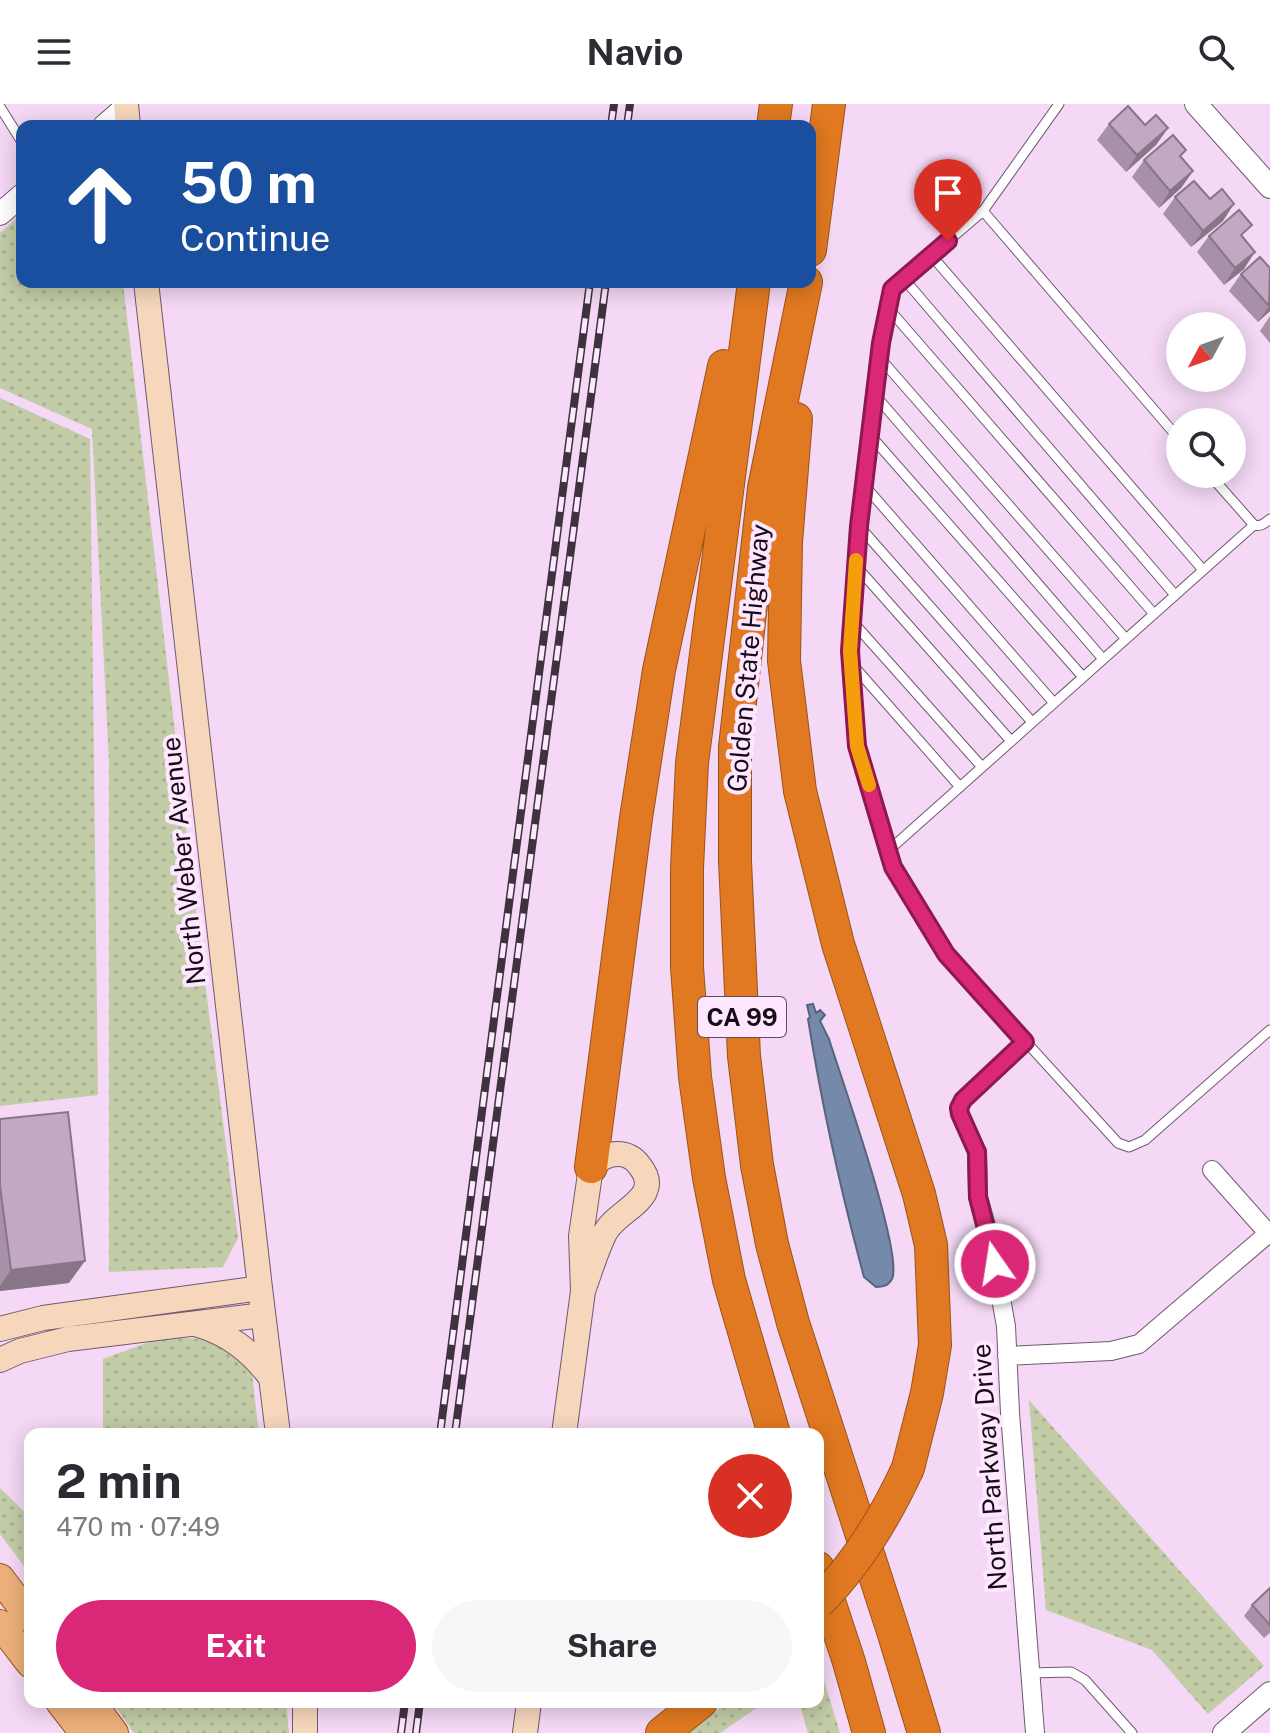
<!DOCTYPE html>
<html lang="en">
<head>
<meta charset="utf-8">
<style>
	:root { --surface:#fff; --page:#f7f7f7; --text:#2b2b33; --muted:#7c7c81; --accent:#db2777 }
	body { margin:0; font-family:"Public Sans",sans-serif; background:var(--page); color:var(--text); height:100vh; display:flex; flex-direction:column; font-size:30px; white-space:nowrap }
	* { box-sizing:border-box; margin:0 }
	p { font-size:26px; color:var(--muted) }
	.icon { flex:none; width:44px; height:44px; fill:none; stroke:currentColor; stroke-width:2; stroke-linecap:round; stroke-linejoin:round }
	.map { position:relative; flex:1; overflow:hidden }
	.panel { position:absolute; left:24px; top:1324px; width:800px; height:280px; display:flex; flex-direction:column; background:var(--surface); border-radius:16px; box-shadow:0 4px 20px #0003 }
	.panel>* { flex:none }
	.top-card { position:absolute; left:16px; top:16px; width:800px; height:168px; border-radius:16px; box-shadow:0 4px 20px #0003; background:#1a4fa0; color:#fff; overflow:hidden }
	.needle { width:52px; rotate:229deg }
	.tools { position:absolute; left:1166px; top:208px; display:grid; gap:16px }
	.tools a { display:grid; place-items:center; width:80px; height:80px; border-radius:50%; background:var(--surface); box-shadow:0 4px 20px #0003; font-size:40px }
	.pin { position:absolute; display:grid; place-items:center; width:68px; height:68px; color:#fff; margin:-82px -34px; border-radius:50% 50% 50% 0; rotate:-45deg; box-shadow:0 0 8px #0007 }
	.pin .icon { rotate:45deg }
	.me { position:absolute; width:88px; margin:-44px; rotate:347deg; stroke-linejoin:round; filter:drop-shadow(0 0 6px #0008) }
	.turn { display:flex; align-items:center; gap:28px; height:168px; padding:0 32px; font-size:36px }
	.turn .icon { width:104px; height:104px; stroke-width:2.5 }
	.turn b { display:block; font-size:56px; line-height:68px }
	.round { display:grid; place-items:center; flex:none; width:84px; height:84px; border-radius:42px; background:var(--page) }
	.head { display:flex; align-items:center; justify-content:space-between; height:136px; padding:0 32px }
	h1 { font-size:48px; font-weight:700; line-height:60px }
	.cta { display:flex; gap:16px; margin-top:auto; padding:16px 32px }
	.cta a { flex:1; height:92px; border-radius:48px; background:var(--accent); color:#fff; font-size:32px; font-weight:700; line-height:92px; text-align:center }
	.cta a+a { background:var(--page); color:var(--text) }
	header { display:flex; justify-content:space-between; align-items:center; height:104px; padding:0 32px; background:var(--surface); font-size:36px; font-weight:700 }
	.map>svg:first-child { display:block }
	.grass { fill:url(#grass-dots) }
	.water { fill:#7589aa; stroke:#58647e; stroke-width:2 }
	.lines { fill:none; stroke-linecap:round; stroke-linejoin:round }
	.service-casing { stroke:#705871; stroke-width:11 }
	.minor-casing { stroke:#705871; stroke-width:20 }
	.tertiary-casing { stroke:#705871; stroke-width:24 }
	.secondary-casing { stroke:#705871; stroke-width:26 }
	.primary-casing { stroke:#99531d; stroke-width:30 }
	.motorway-casing { stroke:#99531d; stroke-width:34 }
	.service { stroke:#fff; stroke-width:9 }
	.minor { stroke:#fff; stroke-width:18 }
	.tertiary { stroke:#fff; stroke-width:22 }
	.secondary { stroke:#f6d7bc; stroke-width:24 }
	.primary { stroke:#ecaf7a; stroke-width:28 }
	.motorway { stroke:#e07921; stroke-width:32 }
	.rail-casing { stroke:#3f323f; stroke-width:8 }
	.rail { stroke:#fee7ff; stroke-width:5; stroke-dasharray:15; stroke-linecap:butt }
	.motorway-bridge-casing { stroke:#99531d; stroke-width:34; stroke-linecap:butt }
	.motorway-bridge { stroke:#e07921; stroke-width:32 }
	.wall { fill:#a790a8 }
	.shaded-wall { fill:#887688 }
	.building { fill:#c2a8c3; stroke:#887688; stroke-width:2 }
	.route-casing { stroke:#8e194d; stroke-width:20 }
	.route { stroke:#db2777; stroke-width:14 }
	.slow { stroke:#f59e0b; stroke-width:14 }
	.labels { text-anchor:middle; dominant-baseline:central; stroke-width:8; stroke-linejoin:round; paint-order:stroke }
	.shield { fill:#fee7ff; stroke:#5c4e5c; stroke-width:2 }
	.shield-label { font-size:24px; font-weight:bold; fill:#160c16 }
	.street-label { font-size:26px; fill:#160c16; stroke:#fee7ff }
</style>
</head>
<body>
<header><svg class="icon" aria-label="menu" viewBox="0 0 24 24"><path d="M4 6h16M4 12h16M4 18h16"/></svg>Navio<svg class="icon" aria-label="search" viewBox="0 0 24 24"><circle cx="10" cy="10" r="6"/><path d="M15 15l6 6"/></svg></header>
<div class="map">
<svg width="1270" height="1629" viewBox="0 0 1270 1629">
	<defs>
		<pattern id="grass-dots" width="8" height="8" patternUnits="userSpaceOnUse" patternTransform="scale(2)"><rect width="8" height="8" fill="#c2cca7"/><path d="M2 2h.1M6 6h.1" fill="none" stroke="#a6ae8f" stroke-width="1.8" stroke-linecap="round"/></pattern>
	</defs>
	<rect width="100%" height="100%" fill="#f4d8f5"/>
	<path class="grass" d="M22 109V178H123L193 785 238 1134 223 1163 109 1168V657L92 325 0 284V129Z
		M0 294 90 335 98 991 0 1002Z
		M163 1233 206 1235 230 1246 252 1270 259 1330H103V1255Z
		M1029 1296 1264 1562 1208 1610 1152 1546 1046 1506Z
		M0 1384 30 1413V1470L0 1430Z
		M818 1557 840 1629H808L799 1598H818Z
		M112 1598H286L289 1629H134Z
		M727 1598H765L720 1629H689Z"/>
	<path class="water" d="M813 900 816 909 820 906 825 911 820 917 829 935C840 971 904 1150 892 1175 888 1182 883 1183 876 1183L864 1173C841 1088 822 1002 808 915L810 913 807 901Z"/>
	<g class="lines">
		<defs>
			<path id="service" d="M1059 0 983 107 892 185 881 239 859 422 850 547 857 642 893 763 946 850 1118 1039 1129 1043 1145 1036 1270 926
				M0 3 22 38
				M983 107 1180 336
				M931 151 1203 466
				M904 175 1175 491
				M888 204 1154 510
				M879 253 1126 535
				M875 291 1103 555
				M870 331 1083 573
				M1209 370 1254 421C1261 423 1265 419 1270 415
				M864 381 1054 599
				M859 422 1032 618
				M856 462 1011 637
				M852 517 982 663
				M851 559 960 683
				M888 747 1254 421
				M977 1048 960 1010 959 1004 963 996 1025 938
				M1030 1569 1071 1568 1085 1576 1132 1629"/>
			<path id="minor" d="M977 1048 978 1093 991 1140 1006 1222 1010 1309 1035 1629
				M1212 1066 1268 1129
				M1007 1252 1111 1247 1139 1240 1270 1128"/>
			<path id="tertiary" d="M1196 0 1270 83
				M104 22 126 3
				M0 110 22 91
				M1224 1629 1270 1589"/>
			<path id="secondary" d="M126 0 128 22
				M146 178 260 1184 278 1330
				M195 1220C228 1229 251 1247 271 1274
				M0 1225 43 1214 260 1184
				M0 1256 20 1247 68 1235 263 1211
				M564 1330 583 1187 581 1132 591 1063C598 1056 607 1050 618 1050 626 1050 634 1054 639 1061 666 1094 617 1105 605 1129 596 1147 590 1168 583 1187
				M305 1598V1629
				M525 1629 529 1598"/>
			<path id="primary" d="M0 1474 30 1514
				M0 1520 30 1559
				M60 1598 84 1629
				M91 1598 114 1629"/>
			<path id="motorway" d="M773 22 776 0
				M810 146 829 0
				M754 178 692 659 687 764V863L695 973 709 1074 729 1176 774 1330
				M806 178 764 384 735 643V757L744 952 757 1061 772 1140 793 1219 893 1527 924 1629
				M796 315 786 438 784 557 800 687 838 840 919 1090 931 1141 935 1241 927 1289 908 1364
				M591 1063 636 714 659 566 724 262
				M818 1464 849 1558 869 1629
				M662 1629 701 1598"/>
		</defs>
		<use href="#service" class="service-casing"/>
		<use href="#minor" class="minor-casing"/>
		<use href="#tertiary" class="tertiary-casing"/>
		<use href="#secondary" class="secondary-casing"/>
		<use href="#primary" class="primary-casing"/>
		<use href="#motorway" class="motorway-casing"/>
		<use href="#service" class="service"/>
		<use href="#minor" class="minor"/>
		<use href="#tertiary" class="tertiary"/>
		<use href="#secondary" class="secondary"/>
		<use href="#primary" class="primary"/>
		<use href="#motorway" class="motorway"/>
		<defs>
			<path id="rail" d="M611 22 614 0
				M627 22 630 0
				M440 1330 590 178
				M455 1330 606 178
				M401 1629 405 1598
				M416 1629 420 1598"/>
		</defs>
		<use href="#rail" class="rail-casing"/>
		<use href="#rail" class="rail"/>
		<defs>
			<path id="motorway-bridge" d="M818 1499C857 1460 885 1414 908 1364"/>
		</defs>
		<use href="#motorway-bridge" class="motorway-bridge-casing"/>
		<use href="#motorway-bridge" class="motorway-bridge"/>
	</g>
	<path class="wall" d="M1109 20 1145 21 1168 24 1156 41 1126 68 1097 36Z
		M1181 53 1193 67 1181 84 1159 104 1132 73 1144 56Z
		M1175 93 1223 117 1191 143 1163 110Z
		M1209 132 1243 134 1244 165 1224 181 1197 148Z
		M1270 164V207L1258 218 1229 187 1241 170Z
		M1270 212V239L1260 227Z
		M0 1015 69 1179 0 1187Z
		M1270 1484V1529L1264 1534 1244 1512 1252 1501Z"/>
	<path class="shaded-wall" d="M1168 24 1156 41 1126 68 1137 51Z
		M1193 67 1181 84 1159 104 1170 87Z
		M1234 100 1223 117 1191 143 1203 127Z
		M1255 148 1244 165 1224 181 1235 164Z
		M1270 201V207L1258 218Z
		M85 1157 69 1179 0 1187V1182L11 1166Z"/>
	<path class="building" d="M1128 2 1145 21 1156 11 1168 24 1137 51 1109 20Z
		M1173 31 1186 46 1180 52 1193 67 1170 87 1144 56Z
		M1194 77 1210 95 1222 85 1234 100 1203 127 1175 93Z
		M1239 106 1252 121 1241 131 1255 148 1235 164 1209 132Z
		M1260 153 1270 164 1269 202 1241 170Z
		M68 1008 85 1157 11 1166 0 1082V1015Z
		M1270 1484V1521L1252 1501Z"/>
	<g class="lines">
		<defs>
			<path id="route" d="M948 137 892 185 881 239 859 422 850 547 857 642 893 763 946 850 1025 938 963 996 959 1004 960 1010 977 1048 978 1093 995 1160"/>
		</defs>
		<use href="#route" class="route-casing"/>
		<use href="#route" class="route"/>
		<path class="slow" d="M856 456 850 547 857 642 869 681"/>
	</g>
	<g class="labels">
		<rect class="shield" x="698" y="893" width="88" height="40" rx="6"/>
		<g class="shield-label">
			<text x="742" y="913">CA 99</text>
		</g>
		<g class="street-label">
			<text transform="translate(748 554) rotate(-85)">Golden State Highway</text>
			<text transform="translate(183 757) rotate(-96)">North Weber Avenue</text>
			<text transform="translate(989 1363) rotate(-94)">North Parkway Drive</text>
		</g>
	</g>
</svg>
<div class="tools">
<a><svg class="needle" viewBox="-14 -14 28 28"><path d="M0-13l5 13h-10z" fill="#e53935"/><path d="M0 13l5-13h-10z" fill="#7c7c81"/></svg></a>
<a><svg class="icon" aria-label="search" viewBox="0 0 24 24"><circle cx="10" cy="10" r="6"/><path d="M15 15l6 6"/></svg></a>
</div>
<div class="pin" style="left:948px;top:137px;background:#d93025"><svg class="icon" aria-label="arrive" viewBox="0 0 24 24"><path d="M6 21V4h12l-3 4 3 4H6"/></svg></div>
<svg class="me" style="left:995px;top:1160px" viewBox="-20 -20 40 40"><circle r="17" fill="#db2777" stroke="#fff" stroke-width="3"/><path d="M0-11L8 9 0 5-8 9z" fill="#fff"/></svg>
<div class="top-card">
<div class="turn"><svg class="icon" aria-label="ahead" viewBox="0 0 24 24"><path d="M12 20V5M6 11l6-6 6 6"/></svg><div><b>50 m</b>Continue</div></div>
</div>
<section class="panel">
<div class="head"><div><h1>2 min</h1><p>470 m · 07:49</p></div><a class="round" style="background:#d93025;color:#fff"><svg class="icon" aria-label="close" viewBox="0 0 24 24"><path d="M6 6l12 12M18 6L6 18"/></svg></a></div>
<div class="cta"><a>Exit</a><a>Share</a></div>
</section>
</div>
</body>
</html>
